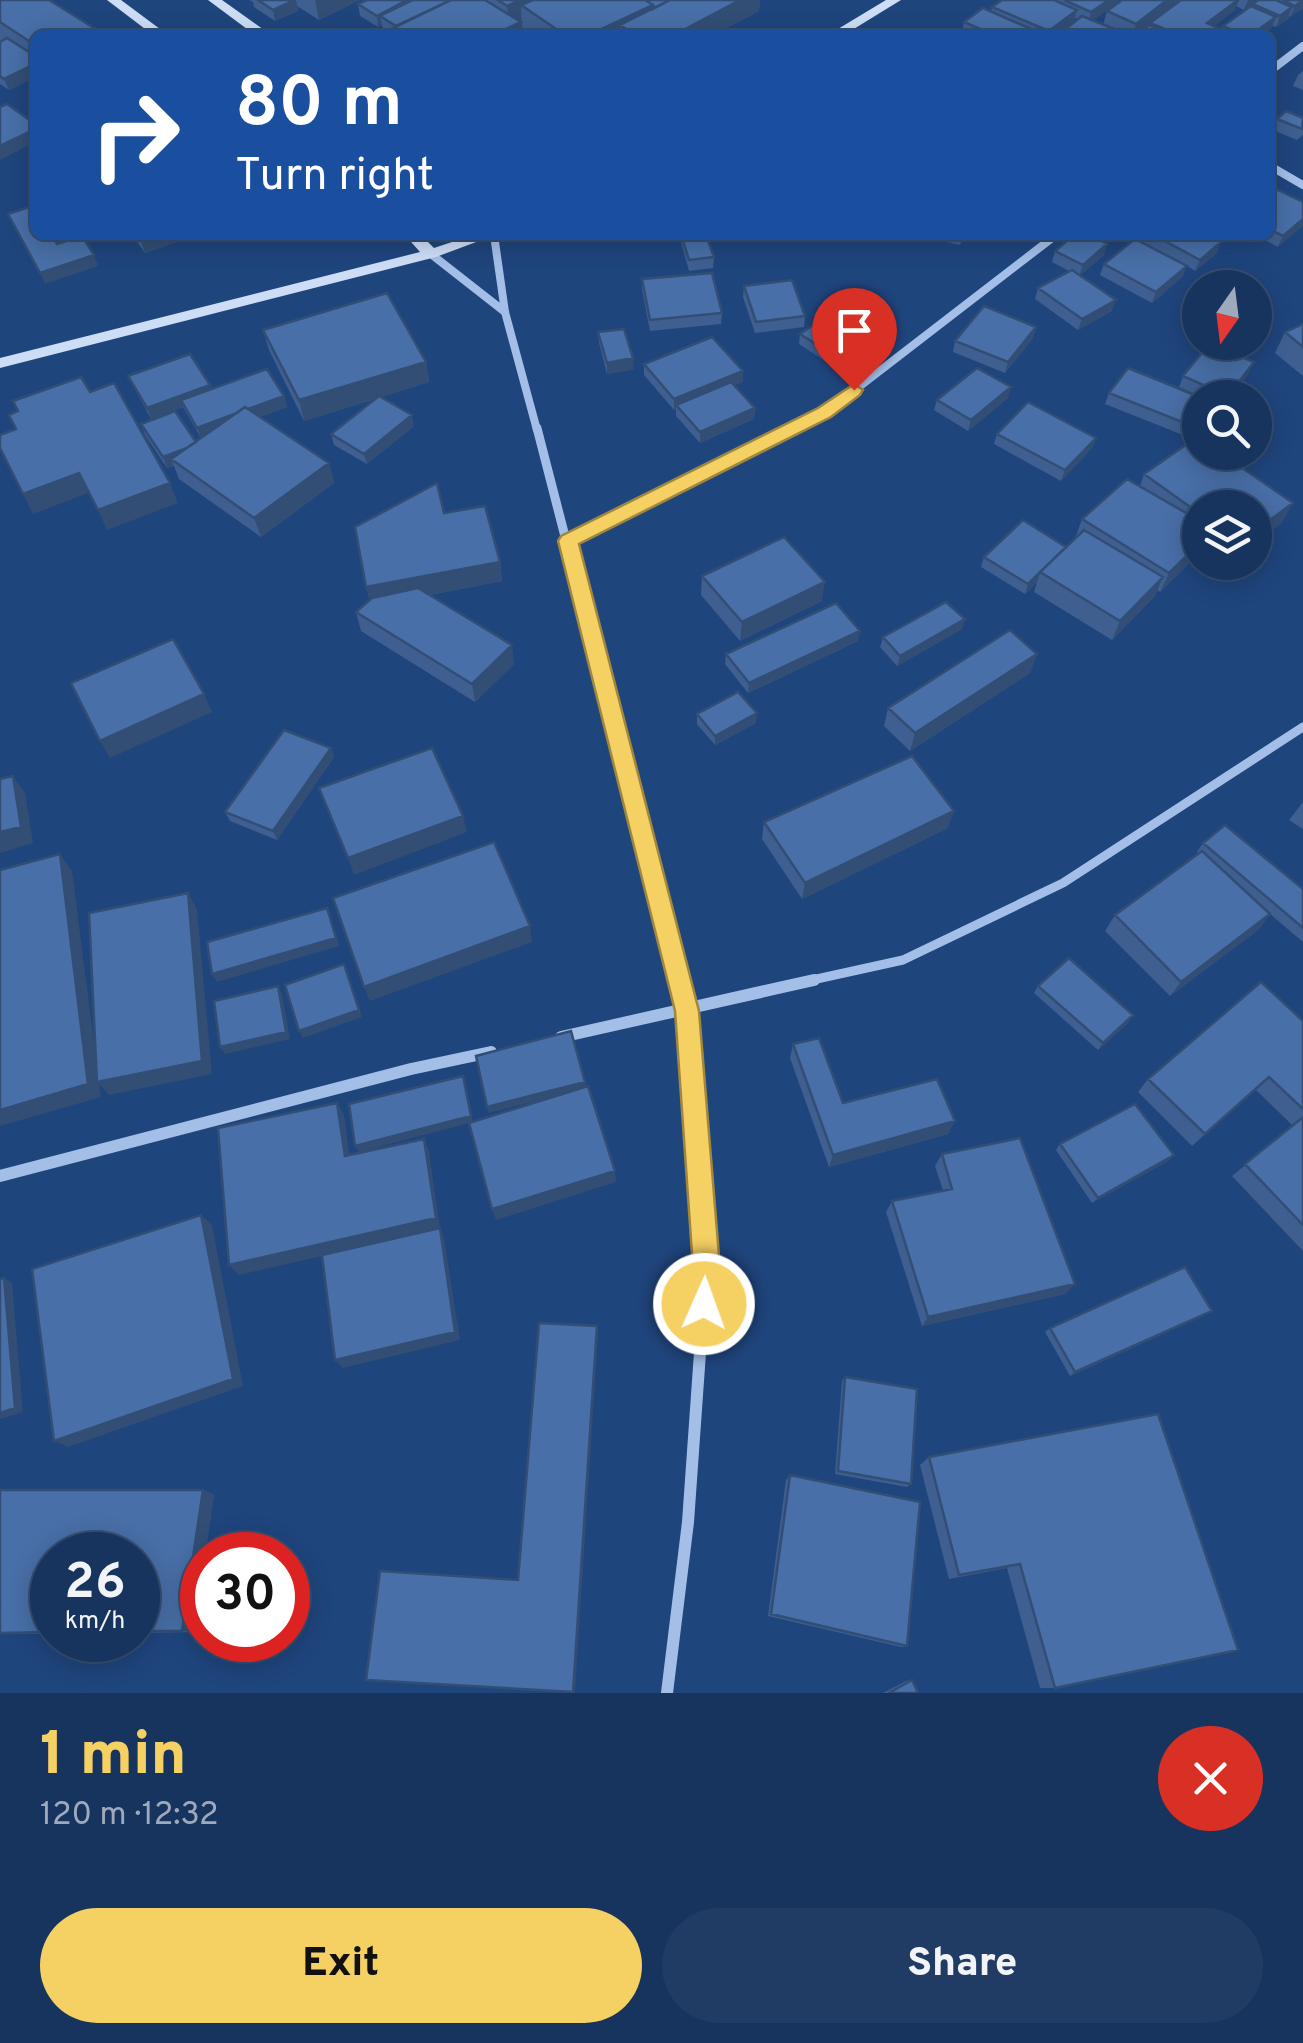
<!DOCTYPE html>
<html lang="en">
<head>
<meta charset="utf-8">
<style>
	:root { --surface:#17345e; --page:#203c64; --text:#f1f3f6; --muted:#9eaabc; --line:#364f73; --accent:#f5d063 }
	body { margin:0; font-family:Overpass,sans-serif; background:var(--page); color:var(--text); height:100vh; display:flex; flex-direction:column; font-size:38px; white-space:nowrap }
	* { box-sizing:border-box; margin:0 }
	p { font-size:32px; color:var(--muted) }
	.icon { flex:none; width:55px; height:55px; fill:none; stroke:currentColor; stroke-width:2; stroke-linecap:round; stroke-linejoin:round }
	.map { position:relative; height:1693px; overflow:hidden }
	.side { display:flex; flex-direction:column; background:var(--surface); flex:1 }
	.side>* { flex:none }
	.banner { position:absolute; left:30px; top:30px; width:1245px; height:210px; border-radius:15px; box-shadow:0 5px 25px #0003,0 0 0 2px var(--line); background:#1a4fa0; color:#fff; overflow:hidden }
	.needle { width:65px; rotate:194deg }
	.buttons { position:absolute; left:1182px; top:270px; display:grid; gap:20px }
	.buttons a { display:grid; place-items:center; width:90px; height:90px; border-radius:50%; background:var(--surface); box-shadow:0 5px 25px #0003,0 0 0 2px var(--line); font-size:50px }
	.speed { position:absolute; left:30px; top:1532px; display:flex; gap:20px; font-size:50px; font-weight:700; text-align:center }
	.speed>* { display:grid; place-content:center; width:130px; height:130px; border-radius:50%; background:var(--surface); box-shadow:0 5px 25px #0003,0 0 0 2px var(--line); line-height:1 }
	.speed small { font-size:25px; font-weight:400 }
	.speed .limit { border:15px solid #d22; background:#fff; color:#111 }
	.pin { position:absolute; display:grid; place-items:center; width:85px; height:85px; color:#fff; margin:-102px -42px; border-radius:50% 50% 50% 0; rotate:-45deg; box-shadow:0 0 10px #0007 }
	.pin .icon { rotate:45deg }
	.me { position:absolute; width:110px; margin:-55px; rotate:2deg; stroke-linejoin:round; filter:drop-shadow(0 0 8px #0008) }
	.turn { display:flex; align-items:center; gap:35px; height:210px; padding:0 40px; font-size:45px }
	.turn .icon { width:130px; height:130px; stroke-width:2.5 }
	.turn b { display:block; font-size:70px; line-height:85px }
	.round { display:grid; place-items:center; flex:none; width:105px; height:105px; border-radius:52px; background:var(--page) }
	.overview { display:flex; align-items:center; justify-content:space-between; height:170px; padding:0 40px }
	h1 { font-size:60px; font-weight:800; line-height:75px; color:var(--accent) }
	.action { display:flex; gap:20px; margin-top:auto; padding:20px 40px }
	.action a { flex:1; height:115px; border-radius:60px; background:var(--accent); color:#111; font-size:40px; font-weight:800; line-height:115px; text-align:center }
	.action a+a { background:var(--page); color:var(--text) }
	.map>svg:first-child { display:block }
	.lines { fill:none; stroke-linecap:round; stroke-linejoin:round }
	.minor-far2 { stroke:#a3bfe7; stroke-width:8 }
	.minor-far1 { stroke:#a3bfe7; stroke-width:9 }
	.minor { stroke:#a3bfe7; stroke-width:12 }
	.secondary { fill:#cdddf6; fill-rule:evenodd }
	.wall { fill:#3e5f90 }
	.shaded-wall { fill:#324e75 }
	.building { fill:#486fa7; stroke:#324e75; stroke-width:2.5 }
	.route { fill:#f5d063; stroke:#9f8740; stroke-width:2.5 }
</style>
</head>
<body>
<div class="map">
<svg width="1303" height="1693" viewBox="0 0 1303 1693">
	<rect width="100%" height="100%" fill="#1f457d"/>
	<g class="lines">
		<path class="minor-far2" d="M1270 71 1303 46
			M1270 166 1303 185
			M494 235 505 312 537 430
			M431 254 505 312
			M791 430 825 413 1056 235"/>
		<path class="minor-far1" d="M537 428 680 982
			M568 541 796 428
			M803 982 903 960 1063 883 1303 727"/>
		<path class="minor" d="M561 1037 814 980
			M0 1176 411 1069 491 1052
			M667 1693 688 1522 706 1268 687 1011 679 980"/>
		<path class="secondary" d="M107 0H121L168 35H153Z
			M208 0H222L271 35H255Z
			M886 0H901L844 35H828Z
			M405 235H421L434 248 473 235H495L436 257 0 368V358L420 252Z"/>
	</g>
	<path class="wall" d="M0 0 35 35V77L9 90 0 84Z
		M249 0H360L319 20 297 6 298 11 275 21 254 7 253 2Z
		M367 0H760L759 11 713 35H535L522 27V21L521 22 522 35H392L382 27V25L378 27 360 16 358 4Z
		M1002 0H1118L1117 3 1093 20 1103 25 1107 11 1122 0H1255L1244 10 1236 6 1235 10 1214 26 1221 30 1223 26 1258 0H1303L1290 17 1289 16 1288 19 1276 27 1272 26 1262 35H1058L1078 19 1075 18 1074 21 1056 35H964L962 33 964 22 991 12 992 7Z
		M1303 71V90L1293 86 1298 75Z
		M1303 118V135L1297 140 1273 130 1277 119Z
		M1270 186 1303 202 1278 247 1255 235H1270Z
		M132 235H196L145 253Z
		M679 235H706L714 257 713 268 689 271Z
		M915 235H964L960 245Z
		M1145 235H1208L1217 253 1195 271 1187 266 1182 277 1152 303 1100 275 1104 264 1142 242Z
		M1107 244 1104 255 1080 275 1112 311 1078 330 1035 299 1038 288 1069 271 1052 262 1055 251Z
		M642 279 722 313 721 324 650 331 642 290Z
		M744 286 805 316 804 327 755 333 743 297Z
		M1303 324V376L1275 353 1285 332Z
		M1036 327 1033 338 1005 373 953 352 955 341Z
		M263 330 426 362 429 382 381 397 414 426 367 464 334 445 331 434 375 399 304 421 269 350Z
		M598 332 634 369 607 374 599 343Z
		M800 334 873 335 831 365 799 344Z
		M644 364 743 382 734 385 755 408 754 419 700 443 676 416V409L674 410 644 375Z
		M1249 373 1231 398H1200V417L1188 437 1105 404 1109 393 1201 397 1179 387 1183 376Z
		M128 376 211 390 284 396 287 407 260 417 329 463 334 483 261 537 179 479 174 466 167 468 145 435 141 424 196 442 201 438 183 407 151 419Z
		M1008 398 968 431 934 410 937 400Z
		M997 434 1096 438 1092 448 1061 481 994 444Z
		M1144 474 1282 523 1200 508V553L1160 592 1157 590 1155 596 1112 640 1034 592 1037 582 1025 594 981 567 984 557 1066 547 1075 539 1082 519 1140 486Z
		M444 513 500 562 502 581 430 595 514 664 475 702 361 631 356 612 370 600 366 587Z
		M702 576 822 601 740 641 701 595Z
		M962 629 897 666 880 647 883 637Z
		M858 641 748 693 725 664 726 654Z
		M1037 654 1030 673 910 751 884 726 888 708Z
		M697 714 756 723 715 745 697 724Z
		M334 757 277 840 230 821 225 812Z
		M1303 802V829L1289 820Z
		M764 822 948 828 802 899 762 839Z
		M1203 843 1303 889V942L1270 914 1258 930 1170 996 1105 931 1115 915 1199 854 1197 852Z
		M1038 986 1128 1023 1098 1050 1034 993Z
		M1303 1021V1251L1232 1176 1293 1126 1256 1090 1192 1146 1138 1092 1148 1079Z
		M793 1044 843 1103 948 1134 829 1167 790 1058Z
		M1060 1144 1174 1155 1168 1161 1092 1203 1056 1150Z
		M942 1154 1065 1294 922 1326 886 1212 892 1201 943 1190 935 1166Z
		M1205 1315 1070 1376 1045 1332 1050 1328Z
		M845 1377 911 1484 907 1487 835 1474 842 1381Z
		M1158 1414 1055 1688H1040L1007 1568 949 1579 920 1465 929 1457Z
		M790 1475 907 1646 901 1647 768 1616 786 1480Z
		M0 1490H203L214 1495 205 1555H202L194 1632 138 1633V1555H52V1634H0Z
		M912 1680 918 1693H883L906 1681Z"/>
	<path class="shaded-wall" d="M296 0 298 11 275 21 273 10Z
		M315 0H360L319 20Z
		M407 0H430L380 16 382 25 378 27 377 16Z
		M520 0H568L521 5 522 35H493L509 27 507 6Z
		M740 0H760L759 11 713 35H674Z
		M1109 0H1118L1117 3 1089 24 1091 12Z
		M1167 0H1188L1150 23 1148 31 1143 35H1133L1136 24Z
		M1239 0 1235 10 1203 35 1207 23Z
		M1248 0H1255L1244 10Z
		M1303 0V9L1290 17 1295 6Z
		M653 5V26L620 25V35H589Z
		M1292 7 1288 19 1276 27 1280 16Z
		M1077 10 1074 21 1056 35H1048L1049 31Z
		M1276 17 1272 28 1262 35H1251Z
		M94 28 96 35H81Z
		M35 64V77L9 90 4 79Z
		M35 129V142L0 160V146Z
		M1303 219V226L1278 247 1283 236Z
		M139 235H196L145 253Z
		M1221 242 1217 253 1195 271 1200 260Z
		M1107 244 1104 255 1079 276 1083 265Z
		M94 255 98 266 45 284 40 273Z
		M1187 266 1182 277 1152 303 1156 292Z
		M1116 300 1112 311 1078 330 1082 319Z
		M875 324 873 335 831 365 832 354Z
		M1036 327 1033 338 1005 373 1008 362Z
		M633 358 634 369 607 374V363Z
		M426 362 429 382 304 421 299 400Z
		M1254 362 1249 373 1231 398H1228Z
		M743 371V382L679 408 676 405V409L674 410V399Z
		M210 385 213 396 181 400 183 407 151 419 147 408Z
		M1011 387 1008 398 968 431 971 420Z
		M284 396 287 407 201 438 197 428Z
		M755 408 754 419 700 443V432Z
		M412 415 414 426 367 464 364 454Z
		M1096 438 1092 448 1061 481 1065 470Z
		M197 444 171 459 174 466 167 468 163 457Z
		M329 463 334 483 261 537 254 518Z
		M79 473 88 493 33 514 23 494Z
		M170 483 178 503 107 530 98 510Z
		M1293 503 1282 523 1255 543V531Z
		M1200 543V553L1160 592 1169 573Z
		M1066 547 1040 572 1037 582 1025 594 1028 584Z
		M500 562 502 581 371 606 366 587Z
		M1163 577 1155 596 1112 640 1120 621Z
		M825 582 822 601 740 641 742 622Z
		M965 619 962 629 897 666 900 656Z
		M860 631 858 641 748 693 749 683Z
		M512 645 514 664 475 702 472 684Z
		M1037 654 1030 673 910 751 915 733Z
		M204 694 212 712 110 758 100 741Z
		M757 713 756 723 715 745V736Z
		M331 748 334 757 277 840 273 831Z
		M13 776 25 793 33 843 0 853V832Z
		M954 811 948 828 802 899 805 883Z
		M463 816 467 832 354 875 348 858Z
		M60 854 72 871 99 1082 188 893 197 909 212 1074 109 1095 99 1084 101 1097 0 1126V1110Z
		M327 908 339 946 217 982 212 974Z
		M1270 914 1258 930 1170 996 1181 982Z
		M530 926 532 942 370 1001 364 987Z
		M347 972 362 1017 303 1038 299 1031Z
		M278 986 282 994 290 1039 225 1054 220 1047Z
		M1133 1015 1128 1023 1098 1050 1103 1043Z
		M1269 1077 1256 1090 1192 1146 1205 1134Z
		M585 1082 586 1088 489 1113 487 1107Z
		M465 1083 473 1122 359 1152 355 1146Z
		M337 1103 344 1115 351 1168 345 1156Z
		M955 1121 948 1134 829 1167 833 1155Z
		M424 1139 429 1151 440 1229 444 1238 460 1340 343 1368 335 1360 440 1229 239 1275 229 1265Z
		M1174 1155 1168 1161 1092 1203 1098 1198Z
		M615 1171 616 1182 496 1220 492 1209Z
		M201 1215 212 1225 243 1386 68 1447 54 1441Z
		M4 1278 12 1283 23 1412 0 1419Z
		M1075 1284 1065 1294 922 1326 928 1317Z
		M1212 1311 1205 1315 1070 1376 1075 1372Z
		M597 1326 598 1334 575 1692H573Z
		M203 1490 214 1495 205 1555H202V1575L194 1632 182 1631Z"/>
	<path class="building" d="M0 0H49L94 28 81 35H35V45L0 22Z
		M258 0H295L273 10Z
		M367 0H407L377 16 358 4Z
		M413 0H451L396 26 380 16Z
		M451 0H485L521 22 493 35H401L391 29Z
		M498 0H520L507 6Z
		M533 0H645L653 5 589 35H565L521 5Z
		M645 0H670L653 9V5Z
		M670 0H740L674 35H636L620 25Z
		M1002 0H1054L1077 10 1049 31 992 7Z
		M1064 0H1109L1091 12Z
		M1122 0H1167L1136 24 1107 11Z
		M1181 0H1238L1207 23 1234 35H1179L1150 23Z
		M1258 0H1276L1292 7 1280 16 1253 4Z
		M1283 0H1303L1295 6Z
		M1251 6 1276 17 1251 35H1243L1223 26Z
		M983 8 1038 32 1035 35H994L964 22Z
		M1082 16 1117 30 1111 35H1058Z
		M1149 25 1177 35H1136Z
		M974 29 986 35H964Z
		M7 38 35 56V64L4 79 0 76V42Z
		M7 104 35 124V129L0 146V107Z
		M1286 111 1303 118 1302 129 1277 119Z
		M1270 186 1303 202V219L1283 236 1270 229Z
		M35 205V235H52L57 244 82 236 94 255 40 273 8 214Z
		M681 235H706L714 257 689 260Z
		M1074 235H1090L1107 244 1083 265 1055 251Z
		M1154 235H1208L1221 242 1200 260Z
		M1135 239 1187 266 1156 292 1104 264Z
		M1072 270 1116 300 1082 319 1038 288Z
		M712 273 722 313 650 320 642 279Z
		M792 280 805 316 756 322 744 286Z
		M387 293 426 362 299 400 263 330Z
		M843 304 875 324 832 354 800 334Z
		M984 306 1036 327 1008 362 955 341Z
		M1303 324V347L1285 332Z
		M624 329 633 358 607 363 598 332Z
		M712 337 743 371 674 399 644 364Z
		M1209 344 1254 362 1228 396 1183 376Z
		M190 354 210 385 147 408 128 376Z
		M977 368 1011 387 971 420 937 400Z
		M1128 368 1202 398H1200V414L1192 426 1109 393Z
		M267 369 284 396 248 409 245 407 237 413 197 428 181 400Z
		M81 377 90 392 114 383 170 483 98 510 79 473 23 494 0 448V435L16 429 9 415 18 411 13 401Z
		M731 382 755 408 700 432 676 405Z
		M379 396 412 415 364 454 331 434Z
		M1028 402 1096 438 1065 470 997 434Z
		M245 407 329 463 254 518 171 459Z
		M175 411 196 442 187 448 163 457 141 424Z
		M1197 437 1200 439V452H1219L1293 503 1255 531V508H1200V514L1144 474Z
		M1127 479 1200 521V543L1169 573 1082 519Z
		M437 483 444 513 485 506 500 562 366 587 355 527Z
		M1023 520 1066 547 1028 584 984 557Z
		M1084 530 1163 577 1120 621 1040 572Z
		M784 537 825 582 742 622 702 576Z
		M418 588 512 645 472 684 356 612 372 598Z
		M946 602 965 619 900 656 883 637Z
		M836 603 860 631 749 683 726 654Z
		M1010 630 1037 654 915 733 888 708Z
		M173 639 204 694 100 741 71 683Z
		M738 692 757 713 715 736 697 714Z
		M284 730 331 748 273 831 225 812Z
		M432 748 463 816 348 858 319 788Z
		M912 756 954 811 805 883 764 822Z
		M13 776 21 827 0 832V779Z
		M1225 825 1303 889V928L1203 843Z
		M494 842 530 926 364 987 333 898Z
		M1202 851 1270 914 1181 982 1115 915Z
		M60 854 88 1084 0 1110V870Z
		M188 893 202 1061 97 1082 89 913Z
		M327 908 336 938 212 974 207 942Z
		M1069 958 1133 1015 1103 1043 1038 986Z
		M344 964 359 1010 299 1031 285 985Z
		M1261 982 1303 1021V1109L1269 1077 1205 1134 1148 1079Z
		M278 986 286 1032 220 1047 214 1001Z
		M571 1031 585 1082 487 1107 476 1056Z
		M819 1038 843 1103 937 1079 955 1121 833 1155 793 1044Z
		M463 1076 471 1116 355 1146 349 1104Z
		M588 1086 615 1171 492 1209 469 1123Z
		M337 1103 345 1156 424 1139 436 1218 229 1265 218 1128Z
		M1135 1104 1174 1155 1098 1198 1060 1144Z
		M1302 1118 1303 1120V1225L1245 1164Z
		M1020 1138 1075 1284 928 1317 892 1201 952 1189 942 1154Z
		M201 1215 233 1379 54 1441 32 1269Z
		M440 1228 455 1332 335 1360 322 1255Z
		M1185 1267 1212 1311 1075 1372 1050 1328Z
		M4 1278 15 1408 0 1413V1279Z
		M539 1323 597 1326 573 1692 366 1680 380 1571 518 1580Z
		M845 1377 917 1389 911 1484 838 1471Z
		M1158 1414 1238 1650 1055 1688 1020 1564 959 1575 929 1457Z
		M790 1475 920 1502 907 1646 771 1614Z
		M0 1490H203L182 1631H138V1555H52V1632L0 1633Z
		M912 1680 918 1693H889Z"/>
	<path class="route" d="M854 384 863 390 860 395 831 417 579 544 699 1011 720 1268 713 1313 704 1317 694 1313 690 1304 693 1268 675 1011 558 541 561 536 818 408Z"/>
</svg>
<div class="buttons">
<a><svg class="needle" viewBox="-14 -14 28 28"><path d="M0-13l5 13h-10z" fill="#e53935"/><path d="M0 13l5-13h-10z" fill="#9eaabc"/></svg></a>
<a><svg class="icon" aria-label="search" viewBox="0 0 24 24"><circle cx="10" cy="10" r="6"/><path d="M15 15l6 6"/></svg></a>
<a><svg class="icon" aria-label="layers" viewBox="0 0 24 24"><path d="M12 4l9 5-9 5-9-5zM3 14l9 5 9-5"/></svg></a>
</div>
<div class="speed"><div>26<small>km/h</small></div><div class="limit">30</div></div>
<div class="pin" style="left:854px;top:390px;background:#d93025"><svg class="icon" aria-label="arrive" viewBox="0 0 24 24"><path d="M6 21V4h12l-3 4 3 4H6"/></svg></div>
<svg class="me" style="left:704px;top:1304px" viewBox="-20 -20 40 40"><circle r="17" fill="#f5d063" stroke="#fff" stroke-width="3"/><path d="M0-11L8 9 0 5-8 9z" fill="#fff"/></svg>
<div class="banner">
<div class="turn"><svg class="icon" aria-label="right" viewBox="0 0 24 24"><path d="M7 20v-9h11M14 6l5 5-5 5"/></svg><div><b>80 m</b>Turn right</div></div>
</div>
</div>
<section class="side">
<div class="overview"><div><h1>1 min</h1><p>120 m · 12:32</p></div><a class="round" style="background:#d93025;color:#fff"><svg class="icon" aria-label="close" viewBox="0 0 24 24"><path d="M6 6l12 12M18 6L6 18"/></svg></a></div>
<div class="action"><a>Exit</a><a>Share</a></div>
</section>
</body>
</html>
